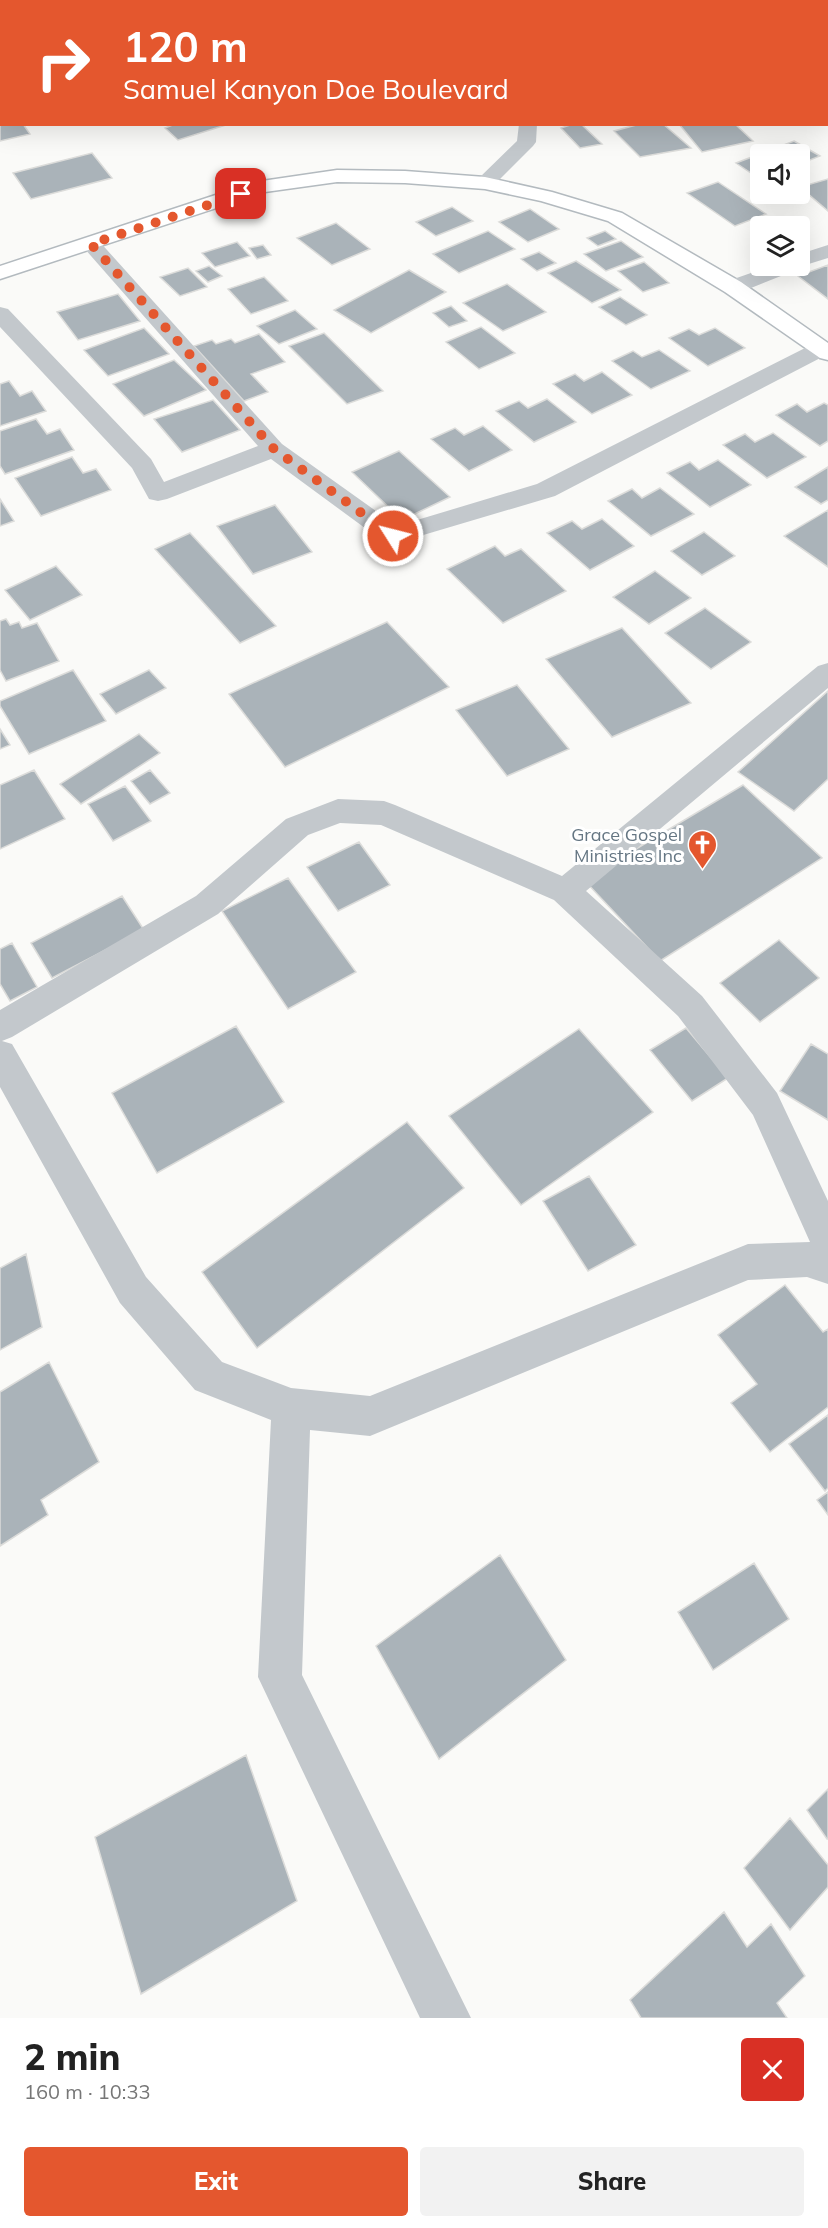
<!DOCTYPE html>
<html lang="en">
<head>
<meta charset="utf-8">
<style>
	:root { --surface:#fff; --page:#f2f2f2; --text:#222; --muted:#767676; --accent:#e4572e }
	body { margin:0; font-family:Mulish,sans-serif; background:var(--page); color:var(--text); height:100vh; display:flex; flex-direction:column; font-size:22px; white-space:nowrap }
	* { box-sizing:border-box; margin:0 }
	p { font-size:20px; color:var(--muted) }
	.icon { flex:none; width:33px; height:33px; fill:none; stroke:currentColor; stroke-width:2; stroke-linecap:round; stroke-linejoin:round }
	.map { position:relative; height:2018px; overflow:hidden }
	.side { display:flex; flex-direction:column; background:var(--surface); flex:1 }
	.side>* { flex:none }
	.banner { position:absolute; left:0px; top:0px; width:828px; height:126px; box-shadow:0 6px 24px #0002; background:#e4572e; color:#fff; overflow:hidden }
	.controls { position:absolute; left:750px; top:144px; display:grid; gap:12px }
	.controls a { display:grid; place-items:center; width:60px; height:60px; border-radius:6px; background:var(--surface); box-shadow:0 6px 24px #0002; font-size:30px }
	.pin { position:absolute; display:grid; place-items:center; width:51px; height:51px; color:#fff; margin:-26px; border-radius:12px; box-shadow:0 3px 9px #0006 }
	.me { position:absolute; width:66px; margin:-33px; rotate:306deg; stroke-linejoin:round; filter:drop-shadow(0 0 4px #0008) }
	.turn { display:flex; align-items:center; gap:21px; height:126px; padding:0 24px; font-size:27px }
	.turn .icon { width:78px; height:78px; stroke-width:2.5 }
	.turn b { display:block; font-size:42px; line-height:51px }
	.round { display:grid; place-items:center; flex:none; width:63px; height:63px; border-radius:6px; background:var(--page) }
	.summary { display:flex; align-items:center; justify-content:space-between; height:102px; padding:0 24px }
	h1 { font-size:36px; font-weight:800; line-height:45px }
	.primary-button { display:flex; gap:12px; margin-top:auto; padding:12px 24px }
	.primary-button a { flex:1; height:69px; border-radius:6px; background:var(--accent); color:#fff; font-size:24px; font-weight:800; line-height:69px; text-align:center }
	.primary-button a+a { background:var(--page); color:var(--text) }
	.map>svg:first-child { display:block }
	.building { fill:#aab3b9; stroke:#dcdcda; stroke-width:1.5 }
	.lines { fill:none; stroke-linecap:round; stroke-linejoin:round }
	.secondary-casing { stroke:#b3babf; stroke-width:3 }
	.street { fill:#c3c8cc; fill-rule:evenodd }
	.secondary { fill:#fff; fill-rule:evenodd }
	.route { stroke:#e4572e; stroke-width:10; stroke-dasharray:0 18 }
	.labels { text-anchor:middle; dominant-baseline:central; stroke-width:6; stroke-linejoin:round; paint-order:stroke }
	.poi-label { font-size:18px; fill:#657683; stroke:#fff; text-anchor:end }
</style>
</head>
<body>
<div class="map">
<svg width="828" height="2018" viewBox="0 0 828 2018">
	<rect width="100%" height="100%" fill="#fafaf8"/>
	<path class="building" d="M0 115 2 124H23L30 134 0 141Z
		M175 124H229L178 140 165 128Z
		M573 124H581L602 144 580 148 561 128Z
		M640 124H663L691 148 640 157 614 131Z
		M679 124H735L753 141 702 152Z
		M794 141 820 156 800 164V154H760V179L736 163Z
		M92 153 112 178 31 199 13 173Z
		M828 179V211L800 187Z
		M718 182 766 214 735 226 687 193Z
		M452 207 473 221 436 236 416 222Z
		M530 209 559 229 528 242 499 222Z
		M336 223 370 249 332 265 297 238Z
		M488 231 515 249 459 273 433 254Z
		M605 231 616 239 598 246 587 238Z
		M621 241 643 257 606 271 584 254Z
		M237 242 250 256 215 267 202 253Z
		M263 245 271 255 257 259 249 248Z
		M539 252 556 263 537 271 521 259Z
		M576 261 621 290 592 303 548 273Z
		M644 262 669 283 643 292 618 271Z
		M828 265V299L798 276Z
		M209 266 222 276 208 282 196 271Z
		M188 268 207 287 180 296 160 277Z
		M409 270 446 292 371 333 334 310Z
		M264 277 288 301 251 314 228 289Z
		M507 284 546 312 503 331 463 303Z
		M118 294 140 321 78 340 57 312Z
		M620 297 647 315 626 325 599 307Z
		M451 306 467 321 449 327 433 313Z
		M295 310 317 329 279 344 257 326Z
		M481 327 515 353 479 369 446 342Z
		M144 328 169 354 108 376 84 350Z
		M715 328 745 348 708 366 669 338 689 329 699 335Z
		M324 333 383 391 347 404 289 346Z
		M259 334 285 362 251 374 268 392 244 401 194 346 212 340 216 344 231 339 235 343Z
		M659 350 690 371 651 389 612 361 633 351 642 357Z
		M174 360 206 390 144 416 113 384Z
		M602 372 632 395 592 414 553 384 575 374 584 381Z
		M9 381 20 396 32 391 46 411 0 426V384Z
		M547 399 576 422 534 442 496 411 519 401 528 408Z
		M213 400 240 430 182 452 154 419Z
		M824 403 828 405V441L820 446 776 415 797 404 807 412Z
		M36 419 47 434 60 429 74 450 5 474 0 466V431Z
		M483 426 512 450 469 471 431 439 455 428 464 435Z
		M773 433 806 457 767 478 723 445 745 434 755 442Z
		M399 451 450 497 402 520 352 472Z
		M72 457 83 473 96 469 111 490 41 516 15 478Z
		M718 460 751 485 710 507 667 473 690 462 699 470Z
		M828 467V500L821 504 795 487Z
		M660 488 694 514 651 536 608 501 632 489 642 498Z
		M0 499 14 521 0 526Z
		M275 505 312 552 253 574 217 526Z
		M828 510V567L784 536Z
		M602 519 634 546 590 570 547 533 572 521 582 529Z
		M704 532 735 556 702 575 671 551Z
		M190 533 276 626 240 643 155 549Z
		M495 546 505 556 521 549 566 591 503 623 447 569Z
		M56 566 82 595 30 620 5 590Z
		M655 571 691 598 649 624 613 597Z
		M705 608 751 642 711 669 665 633Z
		M6 619 10 625 19 622 22 628 37 623 59 661 6 681 0 670V621Z
		M387 622 449 687 285 767 229 694Z
		M622 628 691 703 612 737 546 659Z
		M73 670 106 721 29 754 0 706V701Z
		M149 670 166 688 116 714 100 694Z
		M517 685 569 749 507 776 456 710Z
		M828 691V779L794 811 738 772Z
		M0 729 10 745 0 749Z
		M139 734 160 753 81 804 60 784Z
		M34 770 65 819 0 849V785Z
		M150 770 170 793 150 804 131 781Z
		M743 785 822 858 660 961 584 880Z
		M125 786 151 821 113 841 88 804Z
		M359 842 390 885 338 911 307 867Z
		M288 878 356 972 288 1009 222 911Z
		M122 896 144 930 52 978 31 943Z
		M779 940 819 978 760 1022 720 983Z
		M12 943 37 987 10 1001 0 984V949Z
		M236 1026 284 1102 157 1173 112 1093Z
		M686 1028 728 1078 692 1101 650 1050Z
		M579 1029 653 1112 521 1205 449 1116Z
		M811 1044 828 1054V1120L780 1091Z
		M407 1122 464 1188 257 1348 202 1272Z
		M589 1176 636 1245 588 1271 543 1201Z
		M26 1254 42 1327 0 1350V1268Z
		M785 1285 823 1332 828 1329V1407L770 1452 731 1403 757 1384 718 1335Z
		M49 1362 99 1462 41 1500 48 1515 0 1546V1392Z
		M828 1415V1488L825 1491 789 1444Z
		M828 1492V1515L817 1500Z
		M500 1555 566 1660 439 1759 376 1646Z
		M754 1563 789 1619 713 1670 678 1612Z
		M246 1755 297 1901 141 1994 95 1837Z
		M828 1789V1839H827L807 1810Z
		M790 1818 828 1865V1887L790 1930 744 1868Z
		M724 1912 747 1947 771 1924 805 1976 777 2003 787 2018H641L630 2000Z"/>
	<g class="lines">
		<defs>
			<path id="secondary" d="M337 170 405 171 485 177 552 192 622 213 741 282 828 343V360L820 358 725 292 608 221 541 201 485 189 405 183 337 182 265 192 0 279V266L255 182Z"/>
		</defs>
		<use href="#secondary" class="secondary-casing"/>
		<path class="street" d="M692 0H709L710 2H693Z
			M826 51H828V61H826Z
			M519 124H537L536 142 533 146 492 187H478L475 183 478 179 517 141Z
			M91 238 98 240 282 444 397 526 537 484 813 344 821 342 828 344V354L555 496 393 544 384 542 271 459 167 499 158 501 149 499 132 468 0 327V307L8 309 151 459 164 482 258 446 84 248 81 244 84 240Z
			M828 245V258L799 267 796 270 741 292 733 293 725 292 722 287 725 282 771 266H800V254Z
			M828 663V688L586 891 702 996 777 1093 828 1201V1284L807 1277 748 1280 370 1436 310 1430 302 1675 471 2018H420L258 1677 271 1420 195 1390 120 1303 0 1087V1010L196 896 286 819 338 799 384 801 395 805 562 876 818 666ZM340 823 381 825 554 900 678 1016 753 1115 810 1242 748 1244 370 1396 291 1388 222 1362 146 1277 12 1044 2 1041 12 1037 218 914 308 835Z"/>
		<use href="#secondary" class="secondary"/>
	</g>
	<g class="lines">
		<path class="route" d="M241 194 91 244 274 449 393 536"/>
	</g>
	<defs>
		<symbol id="church-pin" viewBox="-11 -11 22 30"><path d="M0 17L-7.5 6A9.5 9.5 0 1 1 7.5 6Z" fill="#e4572e" stroke="#fff"/><path d="M-1.2-6h2.4v3.5h3.3v2.4h-3.3V6h-2.4V-.1h-3.3v-2.4h3.3Z" fill="#fff"/></symbol>
	</defs>
	<g fill-rule="evenodd">
		<use href="#church-pin" x="686" y="828" width="33" height="45"/>
	</g>
	<g class="labels">
		<g class="poi-label">
			<text x="682" y="834">Grace Gospel<tspan x="682" dy="21">Ministries Inc</tspan></text>
		</g>
	</g>
</svg>
<div class="controls">
<a><svg class="icon" aria-label="sound" viewBox="0 0 24 24"><path d="M4 9h4l5-4v14l-5-4H4zM17 9q2 3 0 6"/></svg></a>
<a><svg class="icon" aria-label="layers" viewBox="0 0 24 24"><path d="M12 4l9 5-9 5-9-5zM3 14l9 5 9-5"/></svg></a>
</div>
<div class="pin" style="left:241px;top:194px;background:#d93025"><svg class="icon" aria-label="arrive" viewBox="0 0 24 24"><path d="M6 21V4h12l-3 4 3 4H6"/></svg></div>
<svg class="me" style="left:393px;top:536px" viewBox="-20 -20 40 40"><circle r="17" fill="#e4572e" stroke="#fff" stroke-width="3"/><path d="M0-11L8 9 0 5-8 9z" fill="#fff"/></svg>
<div class="banner">
<div class="turn"><svg class="icon" aria-label="right" viewBox="0 0 24 24"><path d="M7 20v-9h11M14 6l5 5-5 5"/></svg><div><b>120 m</b>Samuel Kanyon Doe Boulevard</div></div>
</div>
</div>
<section class="side">
<div class="summary"><div><h1>2 min</h1><p>160 m · 10:33</p></div><a class="round" style="background:#d93025;color:#fff"><svg class="icon" aria-label="close" viewBox="0 0 24 24"><path d="M6 6l12 12M18 6L6 18"/></svg></a></div>
<div class="primary-button"><a>Exit</a><a>Share</a></div>
</section>
</body>
</html>
